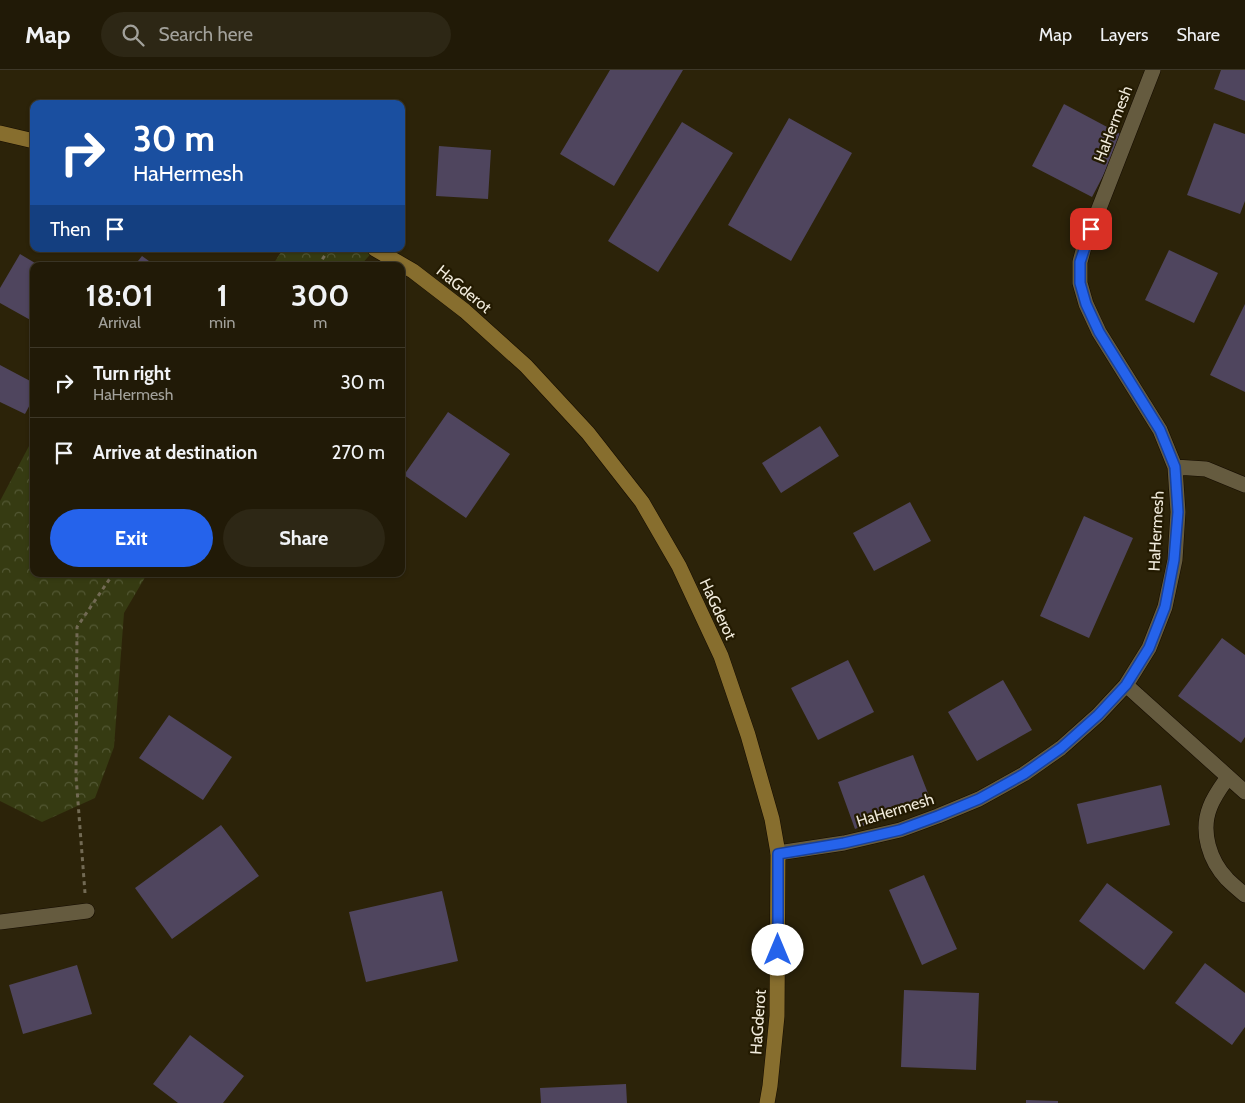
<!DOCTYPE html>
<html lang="en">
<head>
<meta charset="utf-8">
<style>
	:root { --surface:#211a07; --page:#2d2715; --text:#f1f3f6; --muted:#a2a19b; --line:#3e3828; --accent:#2563eb }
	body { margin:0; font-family:Cabin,sans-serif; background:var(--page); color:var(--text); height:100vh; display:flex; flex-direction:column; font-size:19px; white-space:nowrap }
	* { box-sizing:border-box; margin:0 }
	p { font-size:16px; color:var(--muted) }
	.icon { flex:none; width:28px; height:28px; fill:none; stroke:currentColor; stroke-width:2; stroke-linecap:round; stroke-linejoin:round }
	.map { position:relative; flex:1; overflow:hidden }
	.details { position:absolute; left:30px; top:192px; width:375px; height:315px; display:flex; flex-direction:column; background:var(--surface); border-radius:10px; box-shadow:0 1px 4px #0004,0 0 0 1px var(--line) }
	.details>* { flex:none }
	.banner { position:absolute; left:30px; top:30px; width:375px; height:152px; border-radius:10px; box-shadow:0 1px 4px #0004,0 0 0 1px var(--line); background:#1a4fa0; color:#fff; overflow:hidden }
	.pin { position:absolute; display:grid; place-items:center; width:42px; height:42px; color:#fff; margin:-21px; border-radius:10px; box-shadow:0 2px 8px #0006 }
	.me { position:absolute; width:55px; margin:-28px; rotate:0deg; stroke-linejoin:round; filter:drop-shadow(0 0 4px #0008) }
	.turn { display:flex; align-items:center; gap:18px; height:105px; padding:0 20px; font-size:22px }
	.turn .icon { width:65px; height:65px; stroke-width:2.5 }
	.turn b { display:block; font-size:35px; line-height:42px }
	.then { display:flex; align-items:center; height:48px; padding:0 20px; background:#0003; gap:10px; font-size:19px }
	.eta { display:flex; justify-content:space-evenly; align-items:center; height:85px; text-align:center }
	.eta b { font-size:30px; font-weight:800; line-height:35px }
	.primary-button { display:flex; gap:10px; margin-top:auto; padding:10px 20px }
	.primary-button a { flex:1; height:58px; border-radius:30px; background:var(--accent); color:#fff; font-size:20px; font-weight:800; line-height:58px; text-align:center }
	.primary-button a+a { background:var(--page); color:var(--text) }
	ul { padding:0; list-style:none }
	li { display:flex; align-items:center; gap:15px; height:70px; padding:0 20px; border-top:1px solid var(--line) }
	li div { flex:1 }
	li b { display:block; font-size:19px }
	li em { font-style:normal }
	header { display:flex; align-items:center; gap:30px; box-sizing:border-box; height:70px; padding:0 25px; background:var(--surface); border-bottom:1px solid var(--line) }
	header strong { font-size:24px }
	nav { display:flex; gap:28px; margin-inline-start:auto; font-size:18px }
	.search { width:350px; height:45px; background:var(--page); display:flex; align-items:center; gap:12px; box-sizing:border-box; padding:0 18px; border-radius:28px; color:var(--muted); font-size:19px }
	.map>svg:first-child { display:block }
	.forest { fill:url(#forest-crowns) }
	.building { fill:#4f455e }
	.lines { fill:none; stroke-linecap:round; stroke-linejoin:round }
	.street-casing { stroke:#150c00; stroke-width:16 }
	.secondary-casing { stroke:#150c00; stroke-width:16 }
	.path { stroke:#726a54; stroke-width:3; stroke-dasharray:4 4; stroke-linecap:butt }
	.street { stroke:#655b3f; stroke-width:15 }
	.secondary { stroke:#876e2e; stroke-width:15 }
	.route-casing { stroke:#184099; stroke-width:12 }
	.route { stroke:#2563eb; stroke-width:9 }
	.labels { text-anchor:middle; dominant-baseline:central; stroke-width:4.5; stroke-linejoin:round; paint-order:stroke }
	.street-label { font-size:16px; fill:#f0eadb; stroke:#231a01 }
</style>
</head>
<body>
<header>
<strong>Map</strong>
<div class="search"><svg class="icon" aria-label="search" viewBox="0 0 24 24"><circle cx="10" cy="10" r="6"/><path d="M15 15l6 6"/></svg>Search here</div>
<nav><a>Map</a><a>Layers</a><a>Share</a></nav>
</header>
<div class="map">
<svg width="1245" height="1033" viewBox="0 0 1245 1033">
	<defs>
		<pattern id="forest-crowns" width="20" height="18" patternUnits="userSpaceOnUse" patternTransform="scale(1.25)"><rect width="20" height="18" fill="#363b12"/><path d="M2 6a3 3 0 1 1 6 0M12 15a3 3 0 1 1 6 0" fill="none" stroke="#535834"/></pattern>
	</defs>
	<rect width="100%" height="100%" fill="#2c2309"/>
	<path class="forest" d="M283 179H375L360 196H272Z
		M29 376 34 380V504H147L124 543 114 677 95 728 42 752 0 731V431Z"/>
	<path class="building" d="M610 0H683L614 116 560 84Z
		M1221 0H1245V31L1214 19Z
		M1064 34 1124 66 1092 127 1032 96Z
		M789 48 852 83 791 191 728 155Z
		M682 52 733 83 658 202 608 171Z
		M1214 53 1245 64V131L1240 144 1187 125Z
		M439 76 491 80 488 129 436 126Z
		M1169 180 1218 203 1194 253 1145 230Z
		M20 184 40 196H34V252L0 233V218Z
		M142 186 156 196H134Z
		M1245 234V322L1210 305Z
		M0 295 34 313V327L25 344 0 332Z
		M448 342 510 384 466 448 404 405Z
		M820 356 839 386 781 423 762 393Z
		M910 432 931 471 874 501 853 463Z
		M1084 446 1133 468 1089 568 1040 546Z
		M1222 568 1245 585V667L1241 673 1178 626Z
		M848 590 874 642 818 670 791 618Z
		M1003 610 1032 660 977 691 948 642Z
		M169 645 232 687 203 730 139 688Z
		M913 685 931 731 855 759 838 712Z
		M1161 715 1170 755 1087 774 1077 734Z
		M221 755 259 806 172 869 135 818Z
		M924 805 957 879 922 895 889 820Z
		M1107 813 1173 862 1144 900 1079 851Z
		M442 821 458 891 366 912 349 842Z
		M1205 893 1245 923V957L1232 975 1175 933Z
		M77 895 92 944 23 964 9 915Z
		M904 920 979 923 976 1000 901 997Z
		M190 965 244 1006 223 1033H178L153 1014Z
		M626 1014 627 1033H541L540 1018Z
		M1026 1030 1058 1031V1033H1026Z"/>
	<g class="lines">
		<defs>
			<path id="street" d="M1175 397 1206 399 1245 415
				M1126 615 1245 722
				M1228 707C1221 717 1214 726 1210 737 1200 762 1210 791 1227 809 1233 815 1239 820 1245 825
				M778 783 844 773 900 760 938 746 979 729 1024 704 1061 678 1098 645 1126 615 1149 578 1165 537 1175 490 1178 442 1175 397 1160 360 1099 262 1086 234 1080 213V192L1084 177 1153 0
				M0 852 87 841"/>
			<path id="secondary" d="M0 63 34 71
				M375 179 413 201 465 241 526 296 588 363 642 432 679 496 721 586 748 665 772 749 778 783 777 946 770 1016 767 1033"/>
		</defs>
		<use href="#street" class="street-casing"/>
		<use href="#secondary" class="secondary-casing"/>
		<path class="path" d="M318 196 329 179
			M85 823 76 706 77 557 113 504"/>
		<use href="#street" class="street"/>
		<use href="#secondary" class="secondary"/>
	</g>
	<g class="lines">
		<defs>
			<path id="route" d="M778 880V784L844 773 900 760 938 746 979 729 1024 704 1061 678 1098 645 1126 615 1149 578 1165 537 1174 490 1178 442 1175 397 1160 360 1099 262 1086 234 1080 213V192L1091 159"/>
		</defs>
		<use href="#route" class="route-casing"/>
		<use href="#route" class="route"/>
	</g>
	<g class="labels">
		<g class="street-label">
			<text transform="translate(1113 54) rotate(-69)">HaHermesh</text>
			<text transform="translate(464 219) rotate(39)">HaGderot</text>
			<text transform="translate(1156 461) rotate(-87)">HaHermesh</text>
			<text transform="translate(718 539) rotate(65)">HaGderot</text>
			<text transform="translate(895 740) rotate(-17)">HaHermesh</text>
			<text transform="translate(758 952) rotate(-86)">HaGderot</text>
		</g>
	</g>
</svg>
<div class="pin" style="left:1091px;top:159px;background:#d93025"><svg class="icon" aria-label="arrive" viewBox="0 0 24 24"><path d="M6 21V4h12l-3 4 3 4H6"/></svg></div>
<svg class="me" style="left:778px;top:880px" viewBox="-20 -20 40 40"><circle r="19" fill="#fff"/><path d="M0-13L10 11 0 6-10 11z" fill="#2563eb"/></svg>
<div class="banner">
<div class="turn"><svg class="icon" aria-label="right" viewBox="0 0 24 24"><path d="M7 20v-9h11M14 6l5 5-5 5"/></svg><div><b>30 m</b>HaHermesh</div></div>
<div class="then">Then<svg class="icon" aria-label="arrive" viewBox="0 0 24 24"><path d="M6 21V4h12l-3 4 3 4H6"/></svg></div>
</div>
<section class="details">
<div class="eta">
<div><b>18:01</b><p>Arrival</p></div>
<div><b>1</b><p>min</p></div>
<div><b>300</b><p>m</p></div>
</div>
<ul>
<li><svg class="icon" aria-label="right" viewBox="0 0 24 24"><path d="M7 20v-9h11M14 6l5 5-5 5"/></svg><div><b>Turn right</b><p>HaHermesh</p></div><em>30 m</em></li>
<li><svg class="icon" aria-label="arrive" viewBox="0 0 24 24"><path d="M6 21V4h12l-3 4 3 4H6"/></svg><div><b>Arrive at destination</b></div><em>270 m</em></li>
</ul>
<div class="primary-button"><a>Exit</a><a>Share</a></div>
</section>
</div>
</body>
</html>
